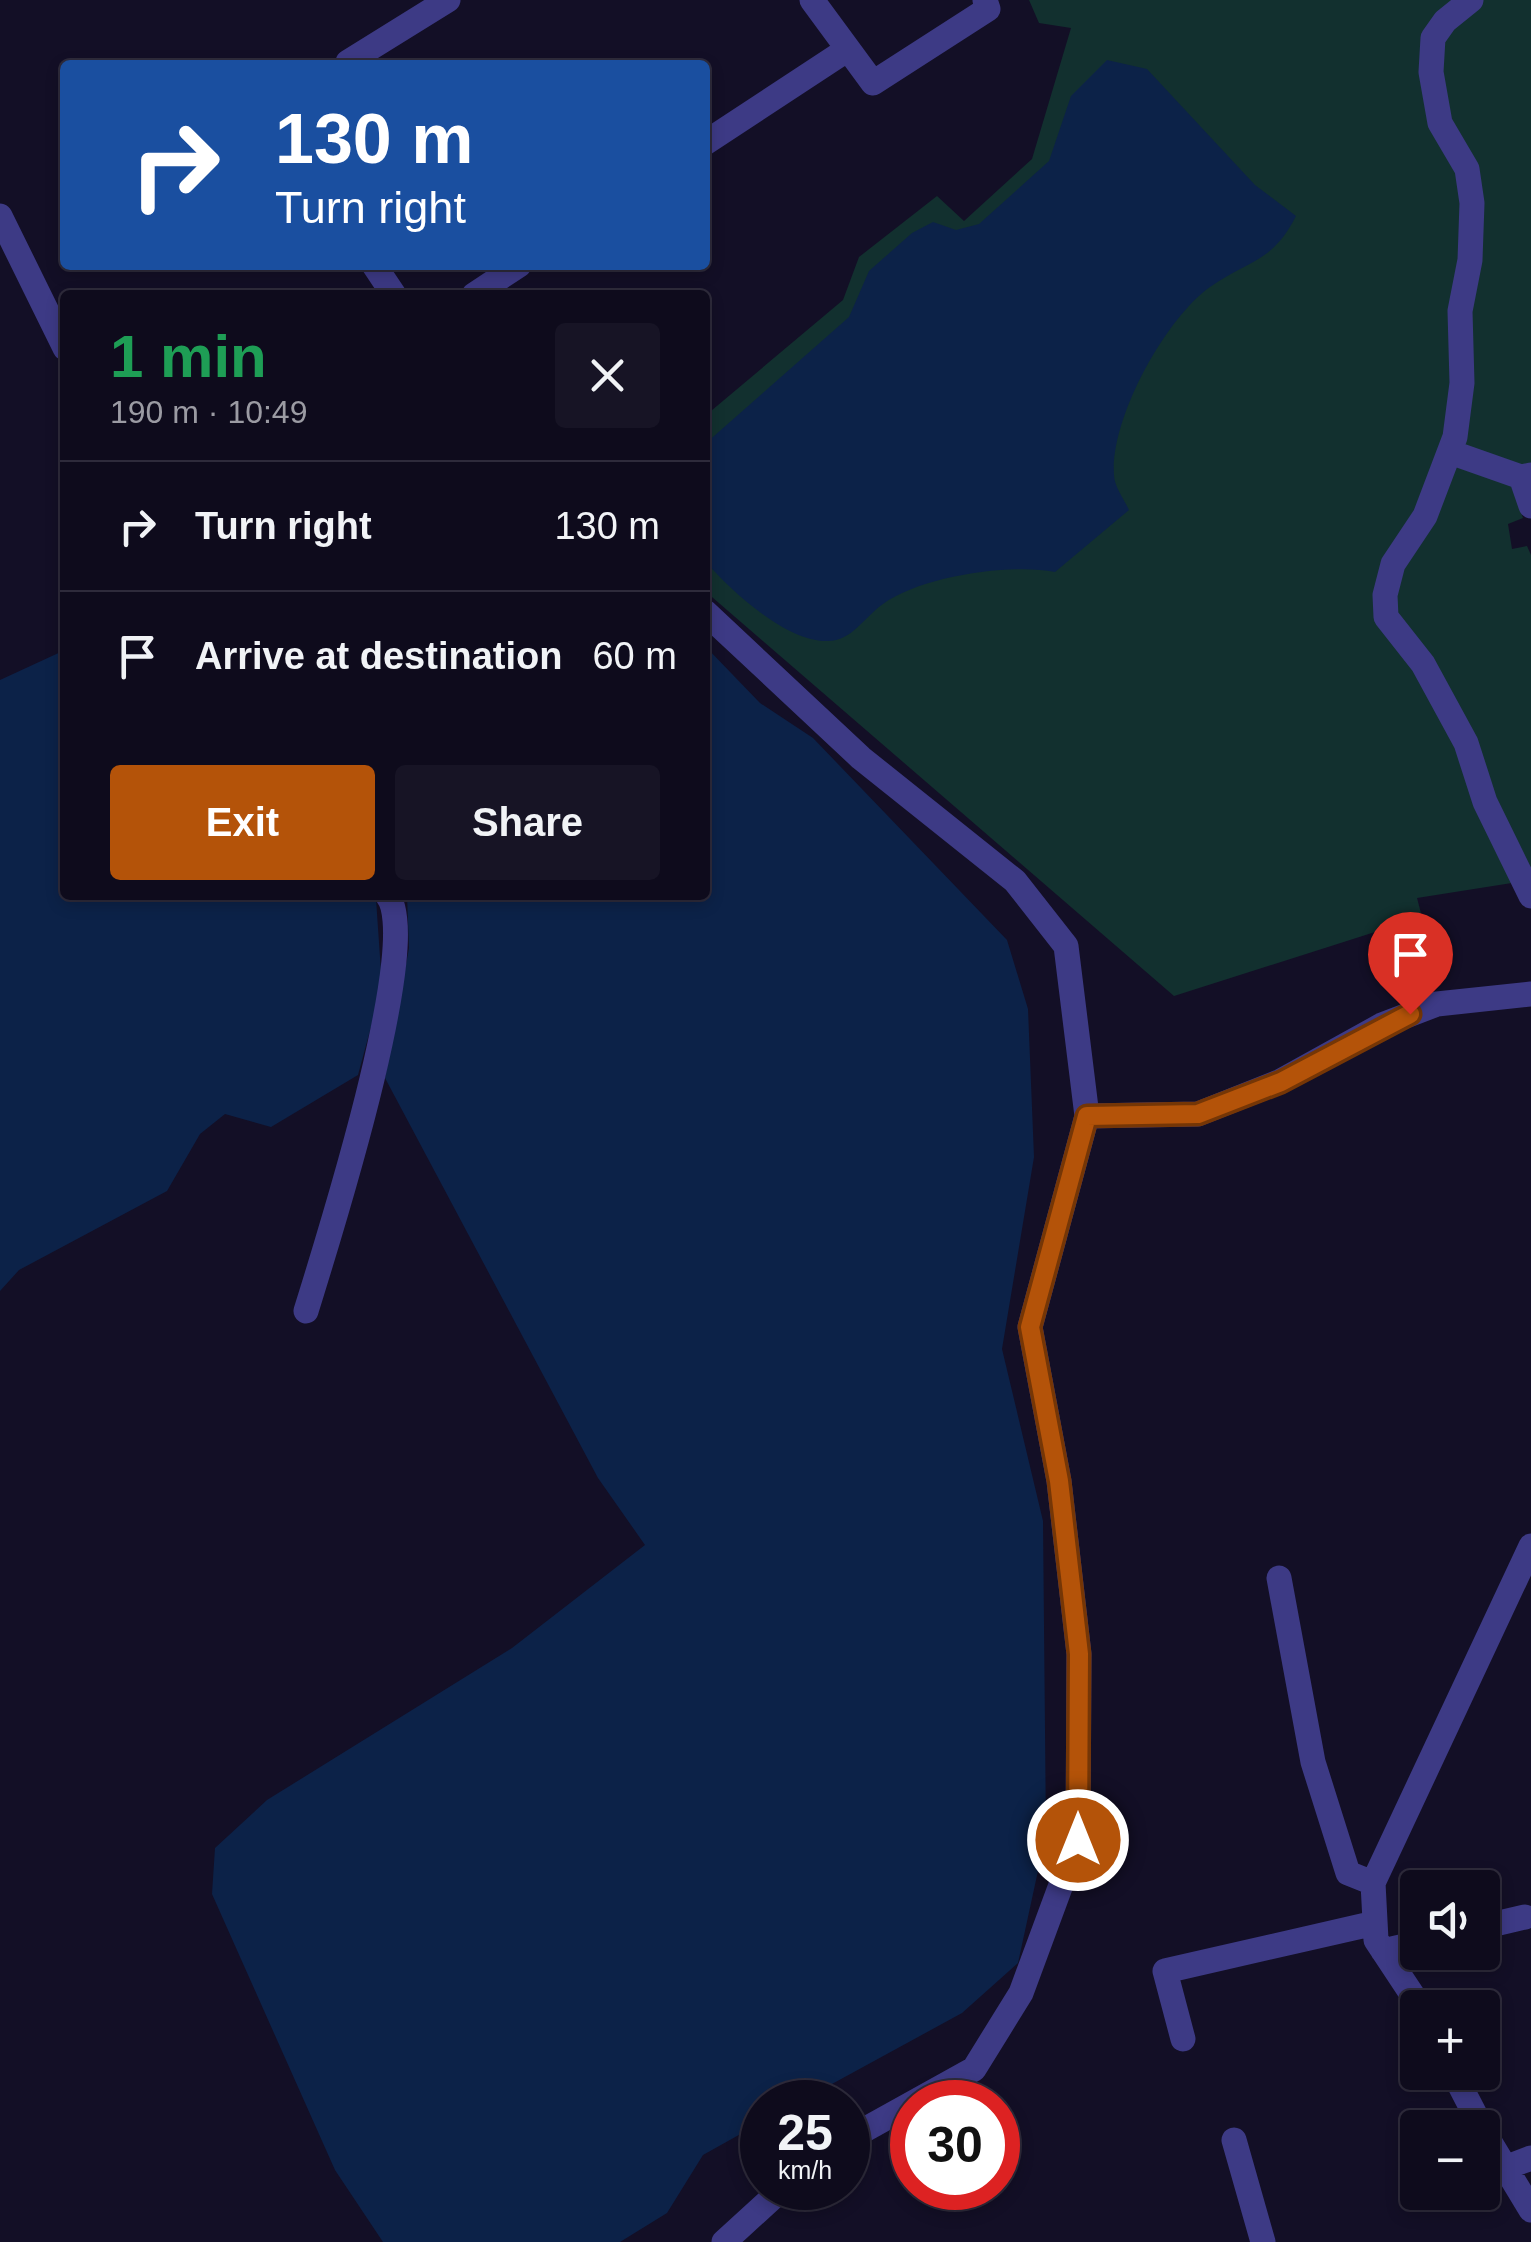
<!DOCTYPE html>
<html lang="en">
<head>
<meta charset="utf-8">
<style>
	:root { --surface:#0e0b1c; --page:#171425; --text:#f1f3f6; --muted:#9b9ba3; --line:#2e2b3b; --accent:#b45309 }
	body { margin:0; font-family:Arial,sans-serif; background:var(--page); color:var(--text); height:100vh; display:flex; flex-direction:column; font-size:38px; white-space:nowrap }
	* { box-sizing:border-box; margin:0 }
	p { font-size:32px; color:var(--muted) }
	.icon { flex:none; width:55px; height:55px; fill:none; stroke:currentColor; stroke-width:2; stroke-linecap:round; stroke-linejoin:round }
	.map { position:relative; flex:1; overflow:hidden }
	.sheet { position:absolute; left:60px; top:290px; width:650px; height:610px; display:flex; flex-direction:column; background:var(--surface); border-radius:10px; box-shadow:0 5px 15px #0003,0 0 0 2px var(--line) }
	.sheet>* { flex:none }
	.guide { position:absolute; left:60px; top:60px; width:650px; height:210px; border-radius:10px; box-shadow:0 5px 15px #0003,0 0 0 2px var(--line); background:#1a4fa0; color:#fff; overflow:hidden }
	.fabs { position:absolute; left:1400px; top:1870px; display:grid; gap:20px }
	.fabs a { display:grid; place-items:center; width:100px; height:100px; border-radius:10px; background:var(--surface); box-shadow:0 5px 15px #0003,0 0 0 2px var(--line); font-size:50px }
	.speed { position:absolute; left:740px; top:2080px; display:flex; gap:20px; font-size:50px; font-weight:700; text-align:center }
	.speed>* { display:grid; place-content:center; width:130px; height:130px; border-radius:50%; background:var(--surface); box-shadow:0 5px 15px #0003,0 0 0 2px var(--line); line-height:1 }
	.speed small { font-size:25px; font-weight:400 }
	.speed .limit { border:15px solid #d22; background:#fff; color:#111 }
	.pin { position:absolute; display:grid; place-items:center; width:85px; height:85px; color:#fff; margin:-102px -42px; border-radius:50% 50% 50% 0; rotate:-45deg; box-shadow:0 0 10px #0007 }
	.pin .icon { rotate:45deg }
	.me { position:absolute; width:110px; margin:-55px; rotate:0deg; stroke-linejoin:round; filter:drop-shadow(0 0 8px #0008) }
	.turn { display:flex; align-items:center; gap:35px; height:210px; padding:0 50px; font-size:45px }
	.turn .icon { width:130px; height:130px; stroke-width:2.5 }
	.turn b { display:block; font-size:70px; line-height:85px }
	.round { display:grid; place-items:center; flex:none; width:105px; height:105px; border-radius:10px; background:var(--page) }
	.summary { display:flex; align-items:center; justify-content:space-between; height:170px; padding:0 50px }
	h1 { font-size:60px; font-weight:800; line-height:75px; color:#1e9e55 }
	.primary-button { display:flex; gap:20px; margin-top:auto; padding:20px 50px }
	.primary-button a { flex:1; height:115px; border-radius:10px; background:var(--accent); color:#fff; font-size:40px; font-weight:800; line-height:115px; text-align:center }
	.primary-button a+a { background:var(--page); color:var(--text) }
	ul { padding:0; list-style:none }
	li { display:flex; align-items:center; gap:30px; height:130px; padding:0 50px; border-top:2px solid var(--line) }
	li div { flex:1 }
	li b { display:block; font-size:38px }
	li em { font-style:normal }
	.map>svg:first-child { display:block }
	.green { fill:#12302f }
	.water { fill:#0c2248 }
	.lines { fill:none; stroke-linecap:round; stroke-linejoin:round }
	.minor { stroke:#3d3a85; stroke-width:25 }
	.route-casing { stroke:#753606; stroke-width:25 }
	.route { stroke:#b45309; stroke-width:18 }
</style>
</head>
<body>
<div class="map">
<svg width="1531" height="2242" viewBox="0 0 1531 2242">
	<rect width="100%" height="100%" fill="#130f26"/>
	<path class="green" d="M1029 0H1531V469L1509 479 1523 518 1508 524 1512 549 1527 546 1531 555V880L1417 898 1422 917 1174 996 705 591V416L843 300 859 257 937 196 964 221 1032 159 1071 28 1039 23Z"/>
	<path class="water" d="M1107 60 1147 69 1255 185 1296 216C1273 262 1249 260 1210 287 1165 319 1110 419 1114 475 1114 486 1124 499 1129 510L1055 572C1011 563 921 576 883 604 864 617 852 642 826 641 785 641 730 590 705 561V444L849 317 869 271 912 233 933 222 956 230 979 224 1049 161 1071 96Z
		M705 646 760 703 813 738 1007 940 1028 1009 1034 1157 1002 1349 1043 1521 1046 1834 1018 1963 962 2013 799 2102H762V2122L703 2155 667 2213 620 2242H383L335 2170 212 1894 215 1848 267 1800 512 1648 645 1545 598 1478 385 1078 409 948 407 895H705Z
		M65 650V895H372L376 899 382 986 358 1075 271 1127 225 1114 200 1134 167 1191 19 1270 0 1291V680Z"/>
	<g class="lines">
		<path class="minor" d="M812 0 873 83 988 9 985 0
			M1471 0 1445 21 1433 38 1431 72 1440 123 1467 169 1472 203 1470 260 1460 311 1462 383 1455 437 1425 516 1393 564 1385 595 1386 617 1423 664 1466 743 1485 802 1531 896
			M348 62 448 0
			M705 143 848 49
			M0 216 65 348
			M374 265 394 295
			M474 295 519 265
			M1450 452 1521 477 1531 475
			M1521 477 1531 506
			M705 612 861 758 1015 881 1066 946 1087 1116 1030 1327 1059 1481 1079 1654 1078 1839 1021 1993 974 2069 848 2139
			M1087 1116 1198 1114 1281 1081 1382 1025 1437 1004 1531 994
			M306 1311C325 1249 425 938 387 895
			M1279 1578 1313 1762 1348 1873 1373 1883
			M1482 1927 1525 1917
			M1383 1951 1418 1943
			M1421 2008 1376 1940 1373 1883 1531 1546
			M1183 2039 1165 1971 1375 1923
			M1453 2072 1482 2128
			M1482 2129 1531 2210
			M1234 2140 1263 2242
			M1505 2168 1531 2158
			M724 2242 783 2188"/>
	</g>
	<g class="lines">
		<defs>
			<path id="route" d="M1078 1840 1079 1654 1059 1481 1030 1327 1087 1116 1198 1114 1281 1082 1410 1014"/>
		</defs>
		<use href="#route" class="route-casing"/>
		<use href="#route" class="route"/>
	</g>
</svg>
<div class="fabs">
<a><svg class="icon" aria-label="sound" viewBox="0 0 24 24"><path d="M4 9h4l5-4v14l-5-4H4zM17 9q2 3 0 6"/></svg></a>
<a>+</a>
<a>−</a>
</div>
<div class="speed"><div>25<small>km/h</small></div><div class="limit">30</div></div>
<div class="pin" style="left:1410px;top:1014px;background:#d93025"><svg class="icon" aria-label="arrive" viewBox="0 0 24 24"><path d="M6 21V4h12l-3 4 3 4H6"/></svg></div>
<svg class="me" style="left:1078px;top:1840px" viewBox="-20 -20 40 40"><circle r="17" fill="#b45309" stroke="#fff" stroke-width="3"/><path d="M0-11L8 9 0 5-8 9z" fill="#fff"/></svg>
<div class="guide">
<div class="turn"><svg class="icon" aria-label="right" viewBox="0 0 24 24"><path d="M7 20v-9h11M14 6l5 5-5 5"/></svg><div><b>130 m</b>Turn right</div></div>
</div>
<section class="sheet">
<div class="summary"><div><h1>1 min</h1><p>190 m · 10:49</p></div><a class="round"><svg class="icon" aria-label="close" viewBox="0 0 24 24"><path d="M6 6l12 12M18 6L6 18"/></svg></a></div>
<ul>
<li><svg class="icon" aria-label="right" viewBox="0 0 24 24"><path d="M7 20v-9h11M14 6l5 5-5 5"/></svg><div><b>Turn right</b></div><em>130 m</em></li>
<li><svg class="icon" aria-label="arrive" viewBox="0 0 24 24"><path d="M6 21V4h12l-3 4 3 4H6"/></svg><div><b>Arrive at destination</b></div><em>60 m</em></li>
</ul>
<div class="primary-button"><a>Exit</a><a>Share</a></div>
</section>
</div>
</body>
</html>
